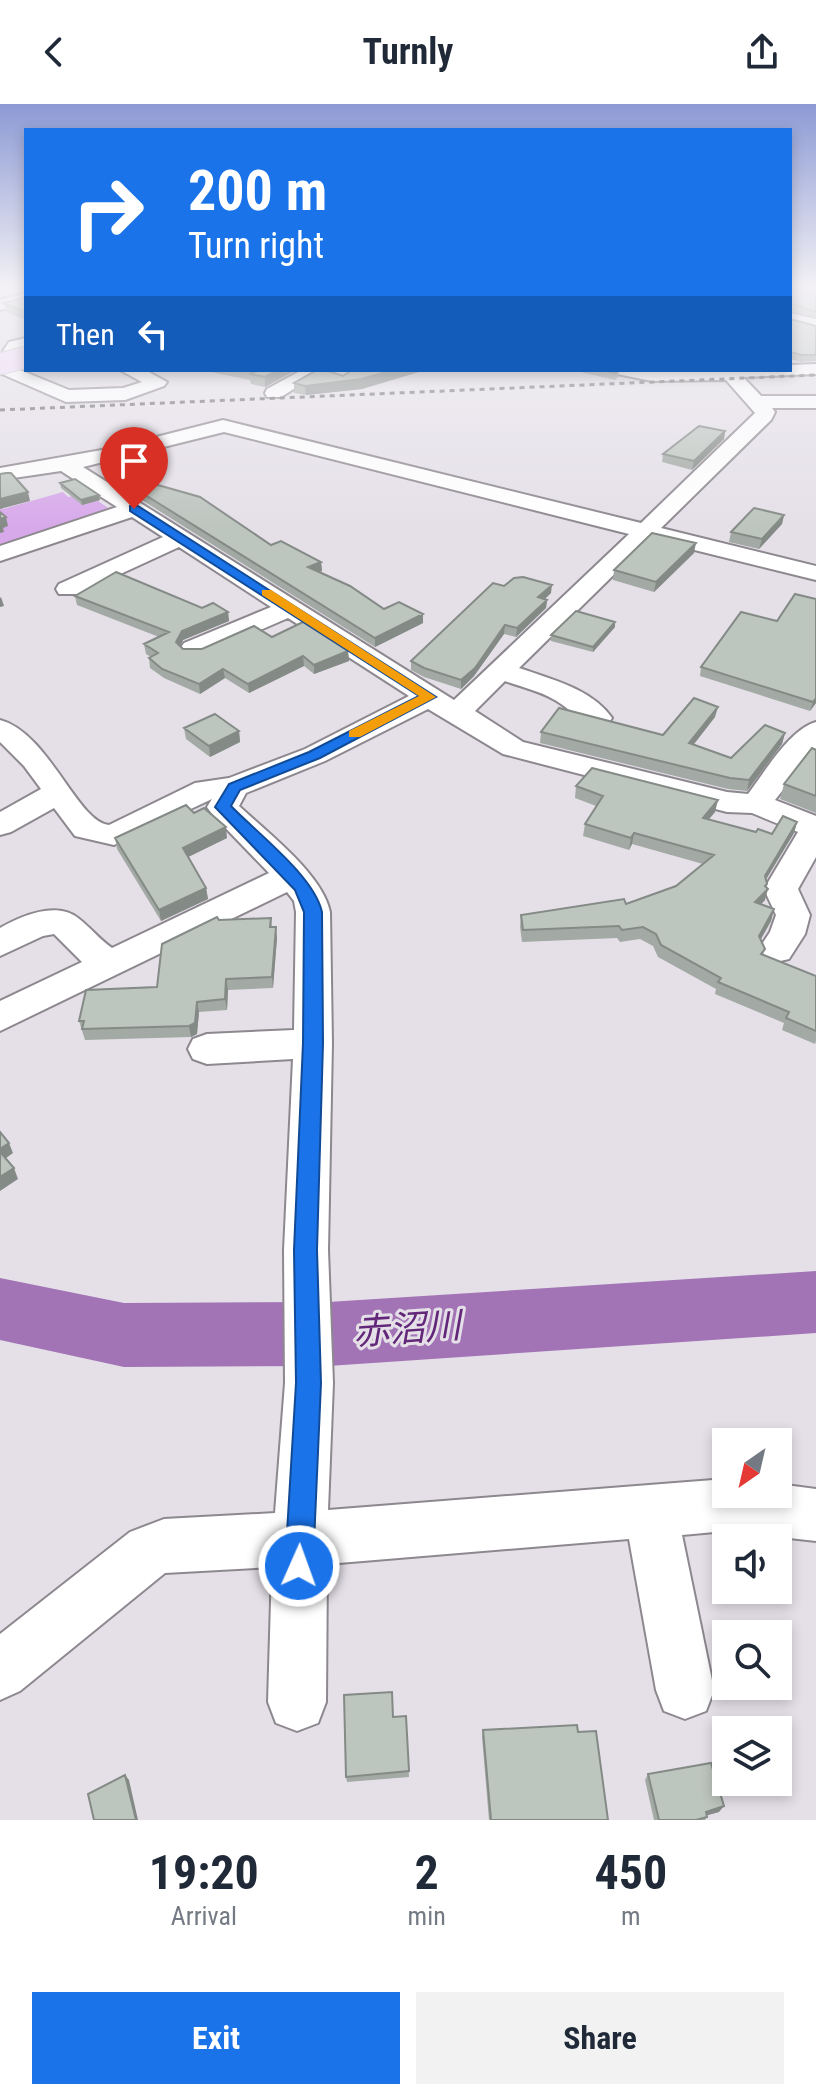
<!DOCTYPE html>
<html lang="en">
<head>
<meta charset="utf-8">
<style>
	:root { --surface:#fff; --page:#f2f2f3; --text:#1f2937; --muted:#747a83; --accent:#1a73e8 }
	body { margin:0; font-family:"Roboto Condensed","Noto Sans JP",sans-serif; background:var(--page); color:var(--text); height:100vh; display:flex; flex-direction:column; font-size:30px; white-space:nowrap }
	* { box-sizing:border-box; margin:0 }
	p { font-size:26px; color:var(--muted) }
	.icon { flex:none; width:44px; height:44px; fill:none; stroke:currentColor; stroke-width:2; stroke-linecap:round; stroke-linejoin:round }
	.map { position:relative; height:1716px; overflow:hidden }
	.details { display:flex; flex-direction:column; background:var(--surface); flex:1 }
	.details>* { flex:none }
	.hud { position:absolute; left:24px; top:24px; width:768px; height:244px; border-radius:0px; box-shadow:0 4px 12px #0003; background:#1a73e8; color:#fff; overflow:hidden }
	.needle { width:52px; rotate:214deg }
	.controls { position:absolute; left:712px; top:1324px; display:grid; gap:16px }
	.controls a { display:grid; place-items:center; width:80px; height:80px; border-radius:0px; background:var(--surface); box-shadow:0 4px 12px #0003; font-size:40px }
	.pin { position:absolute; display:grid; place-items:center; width:68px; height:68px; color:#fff; margin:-82px -34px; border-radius:50% 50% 50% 0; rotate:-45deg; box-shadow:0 0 8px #0007 }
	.pin .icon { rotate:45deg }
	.me { position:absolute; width:88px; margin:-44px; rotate:2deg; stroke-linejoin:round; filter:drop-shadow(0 0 6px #0008) }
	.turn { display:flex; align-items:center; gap:28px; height:168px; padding:0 32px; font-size:36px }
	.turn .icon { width:104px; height:104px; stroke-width:2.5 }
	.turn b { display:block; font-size:56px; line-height:68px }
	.then { display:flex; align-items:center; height:76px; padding:0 32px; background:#0003; gap:16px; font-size:30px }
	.eta { display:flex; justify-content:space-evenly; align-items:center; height:136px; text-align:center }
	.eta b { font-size:48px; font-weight:700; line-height:56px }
	.button { display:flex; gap:16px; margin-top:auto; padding:16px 32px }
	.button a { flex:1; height:92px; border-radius:0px; background:var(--accent); color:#fff; font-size:32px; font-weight:700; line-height:92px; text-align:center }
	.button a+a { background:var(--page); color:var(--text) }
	header { display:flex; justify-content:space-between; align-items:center; height:104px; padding:0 32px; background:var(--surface); font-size:36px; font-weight:700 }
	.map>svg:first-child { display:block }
	.green { fill:#d7a9ea }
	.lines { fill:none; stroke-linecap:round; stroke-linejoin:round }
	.river { fill:#a274b6; fill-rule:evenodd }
	.minor-casing { stroke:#8d888f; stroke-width:4 }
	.minor { fill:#fff; fill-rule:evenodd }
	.rail { stroke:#676367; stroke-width:3; stroke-dasharray:5 5; stroke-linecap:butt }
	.major-bridge-casing { stroke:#bfbebf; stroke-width:23; stroke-linecap:butt }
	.major-bridge { stroke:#f2dafc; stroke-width:21 }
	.wall { fill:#a3a9a4 }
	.shaded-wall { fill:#848a86 }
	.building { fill:#bdc5bf; stroke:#848a86; stroke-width:2 }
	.route { fill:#1a73e8; stroke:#114b97; stroke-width:2 }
	.slow { fill:#f59e0b }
	.labels { text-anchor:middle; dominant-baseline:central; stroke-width:6; stroke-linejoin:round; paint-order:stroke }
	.near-water-label { font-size:36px; font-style:italic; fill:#622778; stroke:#e5e0e8 }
</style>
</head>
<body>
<header><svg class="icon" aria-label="back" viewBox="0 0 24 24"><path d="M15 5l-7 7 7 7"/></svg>Turnly<svg class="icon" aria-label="share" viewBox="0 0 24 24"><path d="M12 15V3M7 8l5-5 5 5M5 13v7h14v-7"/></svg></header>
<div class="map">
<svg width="816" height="1716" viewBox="0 0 816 1716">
	<rect width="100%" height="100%" fill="#e5e0e8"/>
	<path class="green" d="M63 388 68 393 87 389 115 409 0 447V401L3 405Z"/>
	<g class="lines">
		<path class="river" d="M816 1167V1229L328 1262 124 1263 0 1236V1174L124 1199 328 1198Z"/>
		<defs>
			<path id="minor" d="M790 184H805L790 190Z
				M26 189V199L0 206V196Z
				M790 209 816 215V225L790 219Z
				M26 234V244L23 245 26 247V258L3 247 9 238Z
				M816 260V270L743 273 761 292H816V304H772L775 308 771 316 661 424 816 462V476L650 435 519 564C551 575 592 585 612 614L608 620C584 626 573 605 553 595 539 587 521 583 505 577L475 607 523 638 727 688 748 690C764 669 790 625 816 618V644L775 696 816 712V753L798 785 810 811 805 830 789 855 776 858 763 855 758 846 770 828 776 811 764 785 798 728 752 709 727 708 503 650 428 605 325 657 246 689 239 702C267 728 323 771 330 808L332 939 328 1146 333 1279 328 1406 726 1375V1390H778V1380L816 1385V1437L726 1427 682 1431 714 1586 706 1607 685 1615 664 1607 656 1586 629 1435 327 1460 326 1598 318 1619 297 1627 276 1619 268 1598 272 1463 165 1469 20 1587 0 1596V1530L130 1428 164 1415 275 1409 285 1279 284 1146 293 955 207 960 193 955 188 945 193 935 207 930 294 926 296 808 294 797 287 788 0 927V897L82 858 54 830 43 832 0 852V824C21 812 56 797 78 814 90 823 99 835 112 844L269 769 212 710 207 703 212 695 114 741 75 732 54 704 11 728 0 731V708L41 685 24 662 0 638V616C49 629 77 718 109 721L195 679 229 674 305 645 409 592 288 514 202 551H184L180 545 184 539 271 503 179 443 77 490H59L56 485 59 480 163 433 132 413 0 457V442L117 403 61 367 0 376V364L113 344 223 316 641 419 755 309 726 276 652 277 617 270 614 266H790V261ZM224 328 629 430 454 596 83 363Z
				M8 261 69 286 123 284 142 278 120 266H145L167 278 164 282 125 296 66 298 2 270 0 265Z
				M302 266H324L281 293H267L265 289 267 285Z"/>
		</defs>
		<use href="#minor" class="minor-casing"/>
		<use href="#minor" class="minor"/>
		<path class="rail" d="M0 306 816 271"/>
		<defs>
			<path id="major-bridge" d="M0 260 26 253"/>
		</defs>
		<use href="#major-bridge" class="major-bridge-casing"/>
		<use href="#major-bridge" class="major-bridge"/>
	</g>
	<path class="wall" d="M816 184V214L790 207V186Z
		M26 193V216L6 208 4 199Z
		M790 215 816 222V257L801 258 790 255Z
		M201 266H296L265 283 251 280 250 276Z
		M345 266H422V267L362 285 306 291 294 289V279L343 272 349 268Z
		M576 266H618L619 267 618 273 615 276 576 267Z
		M725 327 724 335 692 366 662 358 663 350Z
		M105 366 271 441 321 458 322 467 318 468 384 505 423 510V519L375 543 107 374Z
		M60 379 99 391 100 396 82 401 61 384Z
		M784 411 782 420 759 445 729 438 731 428Z
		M694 449 654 488 613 476 614 466Z
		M504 482 551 489 545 495 547 496 546 504 516 533 504 530 474 572 461 585 424 573 411 566V557Z
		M75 492 228 508 229 517 183 536 180 542 183 545H202L272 533 348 547 349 557 314 570 304 562 249 589 225 574 200 590 164 574 150 564 149 554 151 553 146 550 144 540 159 533 77 501Z
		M741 508 816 599 810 607 700 572 701 563Z
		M615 518V523L593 548 551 537V531Z
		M715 613 694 640 731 654 785 629 782 640 747 687 728 685 540 639 541 628 663 631Z
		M184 624 239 627 240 638 210 653 186 635Z
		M816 646V709L780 695 784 680Z
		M576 682 715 708 709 715 756 728 772 730 797 718 794 729 766 776 765 796 761 800 774 805 771 817 760 836 765 845 763 851 816 872V937L815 940 782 926 784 919 715 890 716 885 658 853 653 842 640 835 620 838 617 834 522 838 520 823 521 811 626 800 676 782 703 760 632 740 629 746 583 732 585 720 596 702 575 694Z
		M115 734H227L188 753 206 784 208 795 161 817 117 745Z
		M271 814 272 823 277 834 273 884 228 886 227 906 199 908 197 930 191 933 85 936 79 917 157 883 219 816Z
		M406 1612 409 1673 347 1678 346 1673 393 1613Z
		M483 1626 578 1628 608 1716H489L482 1633Z
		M648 1670 719 1708 707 1711V1713L705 1716H654L645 1676Z"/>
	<path class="shaded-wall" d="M278 266H296L265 283V273Z
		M394 266 422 267 362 285 306 291 305 282Z
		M725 327 724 335 692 366 694 357Z
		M28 388 30 397 0 405V395Z
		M99 391 100 396 82 401 81 396Z
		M784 411 782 420 759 445 762 435Z
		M6 413 8 422 3 424 4 428 0 429V415Z
		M696 439 694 449 654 488 656 478Z
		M321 458 322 467 308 472V463Z
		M552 481 551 489 537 502 538 493Z
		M1 493 4 502 0 503V494Z
		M547 496 546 504 516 533 517 524Z
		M228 508 229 517 183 536 178 547 176 538 182 527Z
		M423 510V519L375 543V534Z
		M615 518V523L593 548V543Z
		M505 521 504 530 474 572 461 585V576Z
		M348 547 349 557 314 570V561Z
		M303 552 304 562 249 589 248 580Z
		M223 565 225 574 200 590 199 580Z
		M816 594V599L810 607 813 598Z
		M718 603 715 613 687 649 689 639Z
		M239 627 240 638 210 653 209 642Z
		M785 629 782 640 747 687 749 676Z
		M718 696 715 708 700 726 703 714Z
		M797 718 794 729 761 783 765 772Z
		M226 723 227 734 184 755 183 744Z
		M634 729 632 740 629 746 631 734Z
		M767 780 765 788 768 785 765 796 752 810 755 798 765 782Z
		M206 784 208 795 161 817 159 806Z
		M774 805 771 817 756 844 759 832Z
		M276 823 277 834 273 884 272 873Z
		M226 875 228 886 227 906 225 895Z
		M197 898 199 908 197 930 191 933 189 922Z
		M9 1039 13 1049 2 1057 0 1051V1045Z
		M14 1064 18 1075 0 1087V1073Z
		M125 1671 129 1676 138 1716H136Z
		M724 1702 719 1708 701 1713 706 1708Z"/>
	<path class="building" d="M799 184H816V208L792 200 790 202V186Z
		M26 193V208L4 199Z
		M790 215 816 222V251H802L790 248Z
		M247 266H278L265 273 250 270 255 268Z
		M317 266H325L343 272 352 266H394L361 275 305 282 294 279Z
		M600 266H618L619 267 615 269Z
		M699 322 725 327 694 357 663 350Z
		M105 366 200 393 271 441 281 437 321 458 308 463 350 482 384 505 399 498 423 510 375 534Z
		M6 369H11L28 388 0 395V370Z
		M75 375 99 391 81 396 60 379Z
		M754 404 784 411 762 435 731 428Z
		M0 408 6 413 0 415Z
		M652 429 696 439 656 478 614 466Z
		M116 468 202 504 213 499 228 508 182 527 176 538 183 545H202L254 522 272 533 303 518 348 547 314 561 303 552 248 580 223 565 199 580 162 565 149 554 158 549 144 540 169 528 75 492Z
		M523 473 552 481 538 493 547 496 517 524 505 521 475 564 461 576 424 564 411 557 493 479 504 482 514 474Z
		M795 490 816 495V594L813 598 701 563 741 508 777 517Z
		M576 507 615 518 593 543 551 531Z
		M694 594 718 603 689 639 731 654 765 621 785 629 749 676 730 674 541 628 559 604 663 631Z
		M215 610 239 627 209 642 184 624Z
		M812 644 816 646V692L784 680Z
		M592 664 718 696 703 714 756 728 758 725 772 730 783 712 797 718 765 772 767 780 765 782 768 785 755 798 774 805 759 832 765 845 761 850 816 872V927L786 914 789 908 718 878 721 874 661 841 656 830 643 823 622 826 619 822 523 826 521 811 624 795 626 800 676 782 714 751 634 729 631 734 585 720 603 692 576 682Z
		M186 701 194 709 204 704 226 723 183 744 206 784 159 806 115 734Z
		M217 813 219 816 271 814 270 823H276L272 873 226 875 225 895 197 898 195 919 189 922 82 925 84 917H79L86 886 157 883 162 840Z
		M0 1028 9 1039 0 1045Z
		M0 1048 14 1064 0 1073Z
		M392 1588 393 1613 406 1612 409 1667 346 1673 344 1591Z
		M577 1621 578 1628 596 1627 608 1716H491L483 1626Z
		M711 1659 724 1702 706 1708 707 1713 696 1716H659L648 1670Z
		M125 1671 136 1716H94L88 1690Z"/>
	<linearGradient id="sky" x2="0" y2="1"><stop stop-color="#8c9ad4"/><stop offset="0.43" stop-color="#f3f1f5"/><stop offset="1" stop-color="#f3f1f5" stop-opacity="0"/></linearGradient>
	<rect width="816" height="424" fill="url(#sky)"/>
	<path class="route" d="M130 402H138L436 593 320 654 240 686 231 702C257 729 314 772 322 808L323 939 317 1146 321 1279 313 1462 309 1472 299 1476 289 1472 285 1462 296 1279 294 1146 303 939 304 808 295 786 215 703 229 680 309 648 419 592 130 407Z"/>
	<path class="slow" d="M262 486H271L436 593 360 633H349V627L419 592 262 491Z"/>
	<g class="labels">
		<g class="near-water-label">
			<text transform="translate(407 1225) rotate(-4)">赤沼川</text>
		</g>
	</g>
</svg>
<div class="controls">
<a><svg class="needle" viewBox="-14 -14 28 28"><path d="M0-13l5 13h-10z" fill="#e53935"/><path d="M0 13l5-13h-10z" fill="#747a83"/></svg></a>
<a><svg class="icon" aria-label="sound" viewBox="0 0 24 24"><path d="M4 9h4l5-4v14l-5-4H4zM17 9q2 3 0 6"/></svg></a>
<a><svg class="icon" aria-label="search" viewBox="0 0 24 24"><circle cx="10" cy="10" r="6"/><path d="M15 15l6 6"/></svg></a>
<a><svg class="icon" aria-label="layers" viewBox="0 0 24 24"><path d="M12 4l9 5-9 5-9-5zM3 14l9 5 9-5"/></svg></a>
</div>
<div class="pin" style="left:134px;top:405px;background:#d93025"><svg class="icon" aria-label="arrive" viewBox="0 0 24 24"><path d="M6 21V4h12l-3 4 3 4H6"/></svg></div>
<svg class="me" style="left:299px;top:1462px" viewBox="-20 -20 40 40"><circle r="17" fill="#1a73e8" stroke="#fff" stroke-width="3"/><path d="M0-11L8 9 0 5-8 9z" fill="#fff"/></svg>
<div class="hud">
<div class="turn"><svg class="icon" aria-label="right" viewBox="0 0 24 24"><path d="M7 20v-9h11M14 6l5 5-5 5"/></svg><div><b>200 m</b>Turn right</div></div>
<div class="then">Then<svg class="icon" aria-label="left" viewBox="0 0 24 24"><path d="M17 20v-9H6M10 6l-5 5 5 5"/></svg></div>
</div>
</div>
<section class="details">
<div class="eta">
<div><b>19:20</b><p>Arrival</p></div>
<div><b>2</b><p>min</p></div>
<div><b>450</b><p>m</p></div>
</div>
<div class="button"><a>Exit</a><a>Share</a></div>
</section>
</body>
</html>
